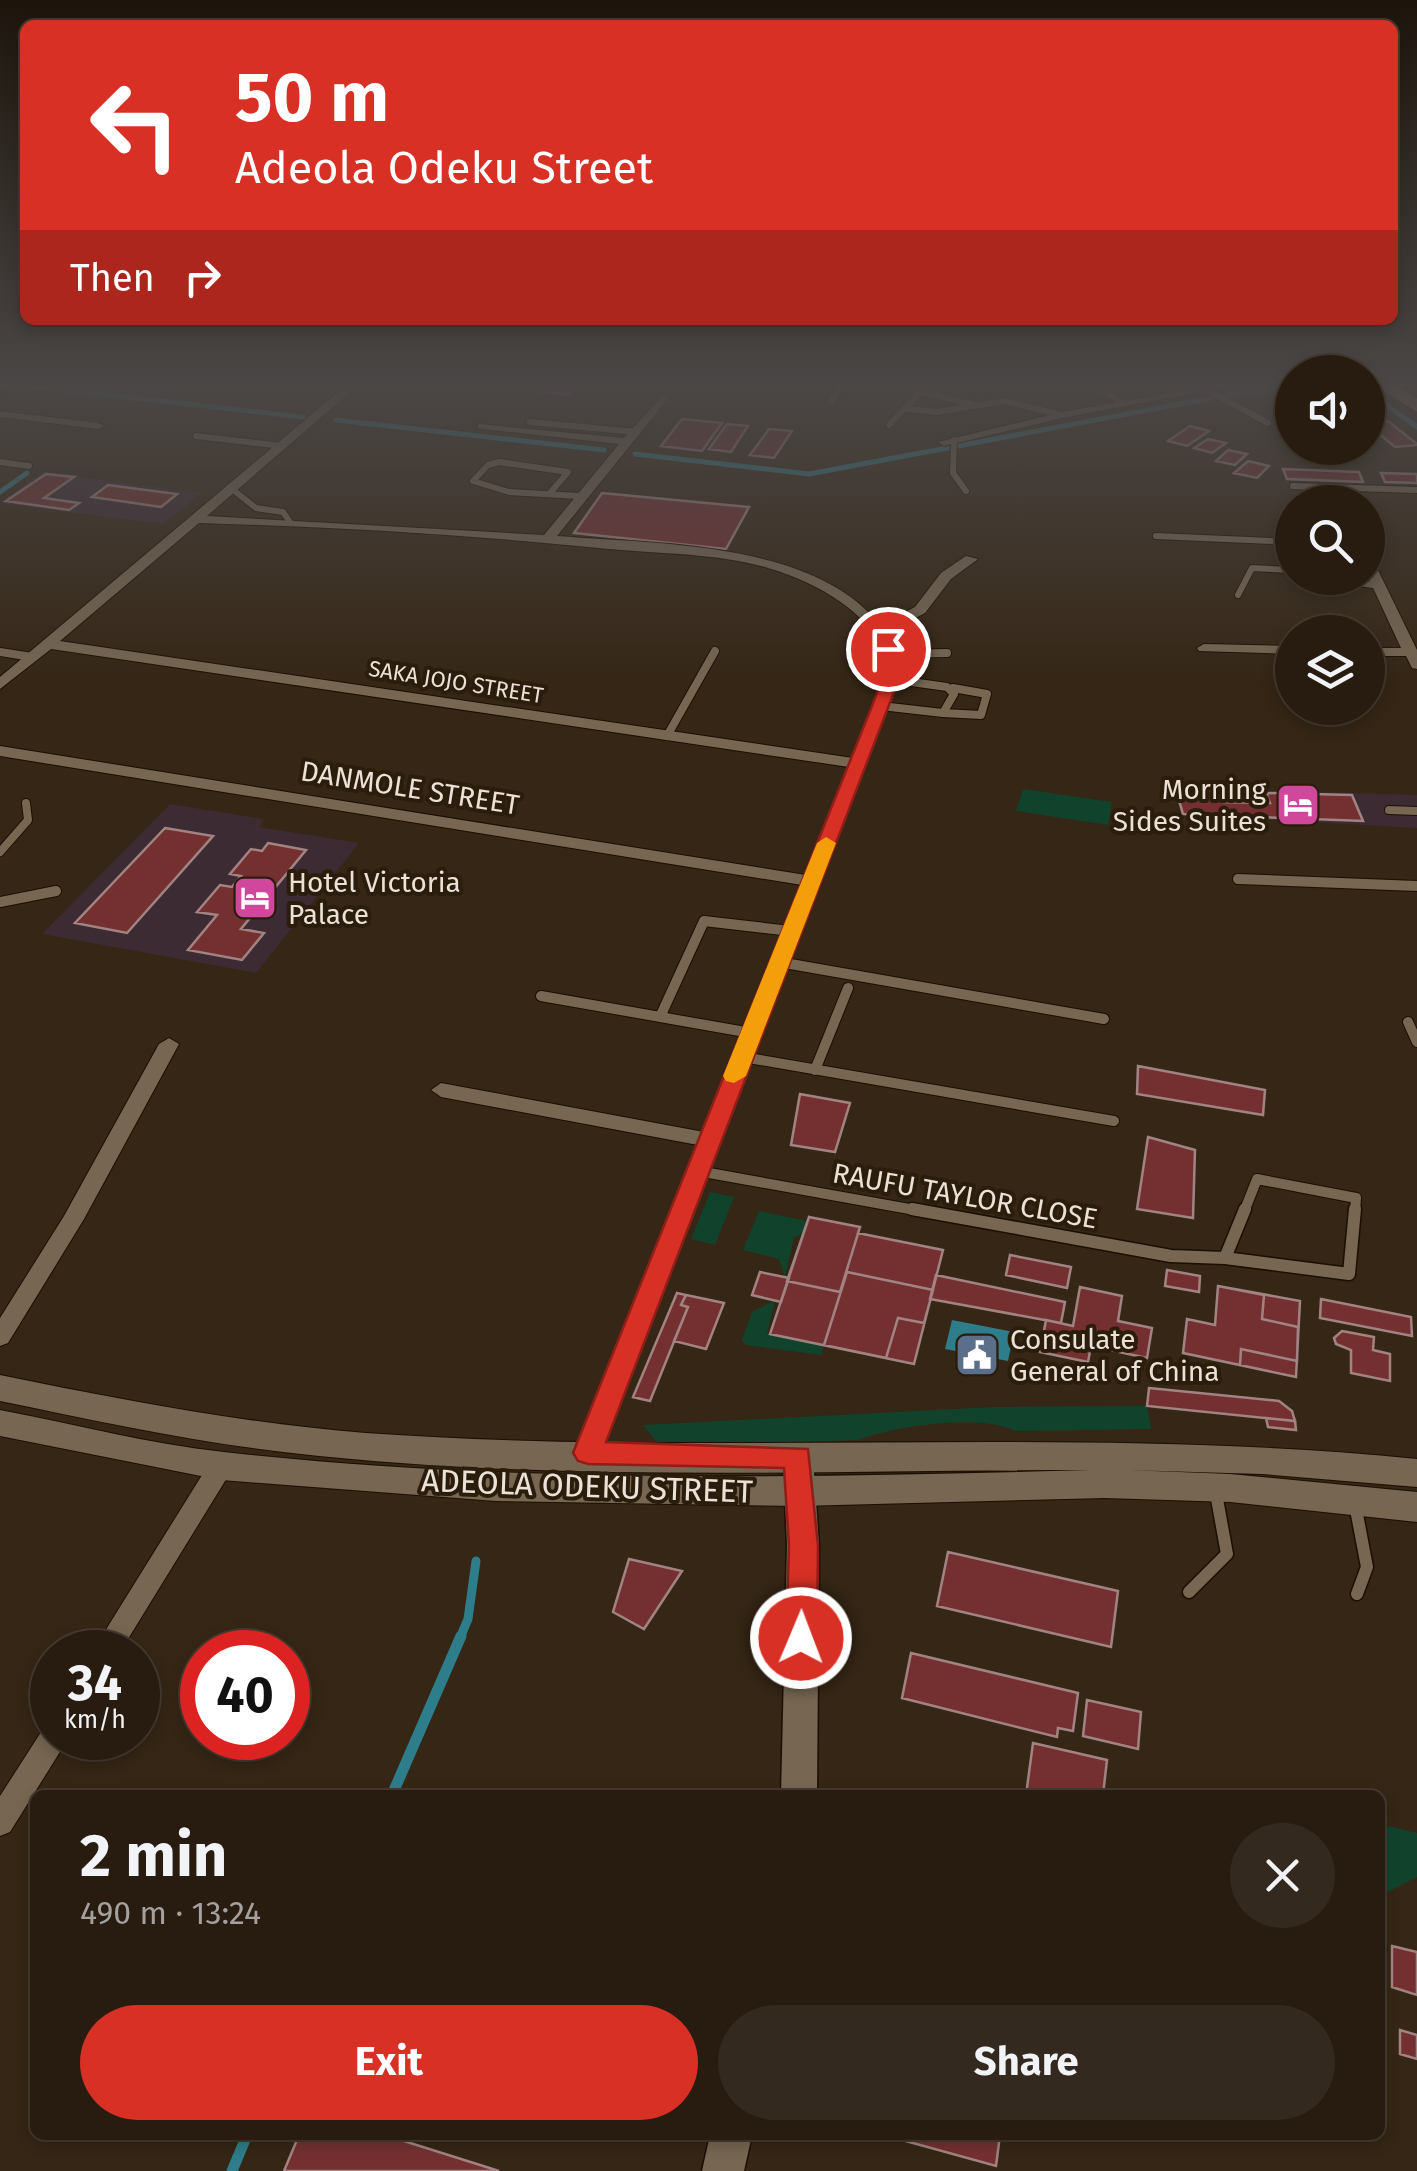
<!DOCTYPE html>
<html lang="en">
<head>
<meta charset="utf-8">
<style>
	:root { --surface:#281c10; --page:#34291e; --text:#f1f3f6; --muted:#a5a19f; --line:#443a30; --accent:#d93025 }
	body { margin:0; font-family:"Fira Sans",sans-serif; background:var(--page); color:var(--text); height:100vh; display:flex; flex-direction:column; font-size:38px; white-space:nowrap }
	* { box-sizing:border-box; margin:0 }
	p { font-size:32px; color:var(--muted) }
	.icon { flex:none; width:55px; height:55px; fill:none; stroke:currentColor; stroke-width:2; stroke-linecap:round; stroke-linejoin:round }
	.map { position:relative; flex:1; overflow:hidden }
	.panel { position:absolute; left:30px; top:1790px; width:1355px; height:350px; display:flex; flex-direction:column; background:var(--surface); border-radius:15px; box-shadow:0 5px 15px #0003,0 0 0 2px var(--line) }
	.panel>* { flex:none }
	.banner { position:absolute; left:20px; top:20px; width:1378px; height:305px; border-radius:15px; box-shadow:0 5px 15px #0003,0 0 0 2px var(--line); background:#d93025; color:#fff; overflow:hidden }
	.buttons { position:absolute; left:1275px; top:355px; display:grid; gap:20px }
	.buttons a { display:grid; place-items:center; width:110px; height:110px; border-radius:50%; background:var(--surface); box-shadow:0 5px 15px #0003,0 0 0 2px var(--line); font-size:50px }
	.speed { position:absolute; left:30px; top:1630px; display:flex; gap:20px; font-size:50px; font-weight:700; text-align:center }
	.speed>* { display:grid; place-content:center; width:130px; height:130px; border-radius:50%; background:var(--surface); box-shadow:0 5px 15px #0003,0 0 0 2px var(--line); line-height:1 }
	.speed small { font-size:25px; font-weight:400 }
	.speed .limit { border:15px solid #d22; background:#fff; color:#111 }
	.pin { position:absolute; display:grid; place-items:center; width:85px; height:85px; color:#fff; margin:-42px; border:5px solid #fff; border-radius:50%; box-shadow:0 2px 10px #0007 }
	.me { position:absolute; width:110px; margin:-55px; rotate:1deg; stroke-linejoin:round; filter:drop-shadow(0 0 8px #0008) }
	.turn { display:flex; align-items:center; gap:35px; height:210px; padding:0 50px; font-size:45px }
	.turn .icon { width:130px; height:130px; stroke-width:2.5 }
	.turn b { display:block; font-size:70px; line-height:85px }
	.then { display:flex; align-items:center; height:95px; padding:0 50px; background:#0003; gap:20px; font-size:38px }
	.round { display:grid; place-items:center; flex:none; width:105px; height:105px; border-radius:52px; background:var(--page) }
	.head { display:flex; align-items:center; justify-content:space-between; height:170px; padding:0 50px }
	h1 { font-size:60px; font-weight:700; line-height:75px }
	.cta { display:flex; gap:20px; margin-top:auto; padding:20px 50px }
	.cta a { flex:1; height:115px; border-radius:60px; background:var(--accent); color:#fff; font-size:40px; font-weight:700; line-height:115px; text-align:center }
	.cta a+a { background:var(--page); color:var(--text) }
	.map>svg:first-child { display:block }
	.commercial { fill:#3d2b34 }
	.green { fill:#11432c }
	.water { fill:#2e7d8a }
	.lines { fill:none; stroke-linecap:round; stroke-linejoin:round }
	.stream-far2 { stroke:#2e7d8a; stroke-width:5 }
	.stream-far1 { stroke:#2e7d8a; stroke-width:9 }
	.stream { stroke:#2e7d8a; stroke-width:11 }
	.building { fill:#743031; stroke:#a18482; stroke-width:2.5 }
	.service-far3-casing { stroke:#1c0f01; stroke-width:8 }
	.service-far2-casing { stroke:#1c0f01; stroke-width:10 }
	.service-far1-casing { stroke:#1c0f01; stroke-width:12 }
	.service-casing { stroke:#1c0f01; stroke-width:15 }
	.minor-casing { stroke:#1c0f01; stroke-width:2 }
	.tertiary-casing { stroke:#1c0f01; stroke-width:3 }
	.secondary-casing { stroke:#1c0f01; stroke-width:2 }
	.trunk-casing { stroke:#1c0f01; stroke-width:3 }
	.service-far3 { stroke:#766652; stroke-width:6 }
	.service-far2 { stroke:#766652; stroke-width:8 }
	.service-far1 { stroke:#766652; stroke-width:10 }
	.service { stroke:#766652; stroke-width:12 }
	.minor { fill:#766652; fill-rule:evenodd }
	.tertiary { fill:#766652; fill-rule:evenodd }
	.secondary { fill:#766652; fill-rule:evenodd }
	.trunk { fill:#b47371; fill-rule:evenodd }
	.route { fill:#d93025; stroke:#8d1f18; stroke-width:2.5 }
	.slow { fill:#f59e0b }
	.labels { text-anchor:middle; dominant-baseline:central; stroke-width:8; stroke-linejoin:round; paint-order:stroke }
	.far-street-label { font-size:22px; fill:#ebe1d6; stroke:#2b1d0b }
	.street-label { font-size:28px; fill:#ebe1d6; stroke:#2b1d0b }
	.poi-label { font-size:28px; fill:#ebe1d6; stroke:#2b1d0b; text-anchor:start }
	.near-street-label { font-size:32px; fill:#ebe1d6; stroke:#2b1d0b }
</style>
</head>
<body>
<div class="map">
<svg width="1417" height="2171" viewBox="0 0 1417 2171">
	<rect width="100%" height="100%" fill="#352615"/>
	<path class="commercial" d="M42 472 202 493 163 524 0 503Z
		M1174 788 1417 795V828L1182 815Z
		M170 804 264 819 259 827 359 843 256 973 42 934Z"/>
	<path class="green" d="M1023 789 1112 802 1108 825 1016 811Z
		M710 1192 734 1197 715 1245 691 1239Z
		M759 1211 807 1221 803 1234 794 1237 785 1277 779 1259 743 1250Z
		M775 1300 767 1333 824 1345 821 1355 746 1345 742 1340 752 1312Z
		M1147 1406 1151 1429 1015 1431C980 1413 895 1426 858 1440L661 1447 643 1425 994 1407Z
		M1380 1824 1417 1833V1877L1380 1896Z"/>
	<path class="water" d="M952 1320 1014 1332 1008 1361 945 1349Z"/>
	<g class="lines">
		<path class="stream-far2" d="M30 386 303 417
			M1368 392 1417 427
			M1227 395 1292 386
			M336 420 604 450
			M635 454 809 474 1212 398
			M0 492 27 473"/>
		<path class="stream-far1" d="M460 1638 468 1619 476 1561"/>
		<path class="stream" d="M392 1795 461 1636
			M232 2171 247 2135"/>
	</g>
	<path class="building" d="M554 382H580L576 385H583L572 387 569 395 544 392Z
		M682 419 722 423 702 451 661 446Z
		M1388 421 1417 444V445L1395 447 1368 425Z
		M727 424 748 426 731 452 709 449Z
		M1190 426 1209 431 1187 446 1168 441Z
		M769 429 792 431 774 458 750 455Z
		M1208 439 1226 443 1212 453 1194 448Z
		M1228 450 1247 454 1235 465 1216 461Z
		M1248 461 1269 466 1257 478 1234 473Z
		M1283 469 1359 472 1363 482 1287 479Z
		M1381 473 1417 474V483L1385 482Z
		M46 474 74 477 44 498 79 503 69 510 6 501Z
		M108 485 177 494 161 507 92 497Z
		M602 493 749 507 726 549 574 533Z
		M1176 790 1220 791 1223 802 1270 803 1266 793 1352 795 1363 821 1183 814Z
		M165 828 213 836 127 933 75 923Z
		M268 843 306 850 241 929 264 933 242 960 188 950 217 915 197 912 220 885 232 887 241 876 230 874 251 849 262 851Z
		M1138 1066 1265 1090 1263 1115 1137 1094Z
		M800 1094 850 1103 835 1152 791 1145Z
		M1148 1137 1195 1150 1193 1218 1137 1209Z
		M809 1217 860 1227 858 1233 943 1250 914 1364 770 1334Z
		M809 1217 860 1227 840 1292 787 1281Z
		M1010 1255 1071 1267 1067 1288 1006 1275Z
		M1167 1270 1200 1276 1199 1292 1165 1286Z
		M760 1272 789 1278 781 1302 752 1295Z
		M847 1272 933 1290 924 1323 898 1318 886 1358 824 1345Z
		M936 1275 1065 1302 1061 1323 930 1299Z
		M1218 1286 1264 1295 1262 1319 1298 1327 1297 1361 1241 1349 1240 1365 1183 1353 1187 1319 1215 1325Z
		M1218 1286 1300 1301 1296 1377 1183 1353 1187 1319 1215 1325Z
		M1080 1287 1122 1296 1118 1321 1152 1328 1147 1358 1091 1346 1088 1362 1040 1352 1046 1320 1073 1326Z
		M677 1293 686 1295 681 1305 688 1307 650 1401 633 1397Z
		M686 1295 724 1303 706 1349 674 1341 688 1307 681 1305Z
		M1321 1299 1411 1317 1412 1336 1320 1318Z
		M1342 1331 1374 1337 1373 1350 1390 1354V1381L1351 1373V1350L1336 1344 1334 1338Z
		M1149 1388 1279 1401 1292 1411 1295 1421 1147 1406Z
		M1266 1418 1295 1421 1296 1430 1268 1427Z
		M948 1552 1118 1591 1111 1647 937 1606Z
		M629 1559 682 1571 644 1629 613 1612Z
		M911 1653 1078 1693 1073 1731 1058 1728 1057 1737 902 1698Z
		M1087 1700 1141 1712 1138 1749 1083 1736Z
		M1033 1743 1107 1760 1103 1795H1026Z
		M1392 1946 1417 1952V1995L1392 1987Z
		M1400 2030 1417 2035V2059L1400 2054Z
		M299 2135H385L499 2171H284Z
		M884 2135H1000L996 2166Z"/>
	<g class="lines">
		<defs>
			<path id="service-far3" d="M1089 382 1123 403
				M1165 382 1183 393
				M1205 389 1268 423
				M919 391 975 405
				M831 401 844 382
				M909 409 937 412 1004 401 1062 415
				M530 422 636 432
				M889 425 930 382
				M196 436 282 446
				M954 440 953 473 966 491
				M0 462 29 466
				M1293 486 1417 490
				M232 489 256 508 283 512 290 522
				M550 493 568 472 499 462 488 465 473 481 509 492 578 496
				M1156 536 1292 542
				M1328 578 1379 586
				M1238 595 1252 568 1292 570"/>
			<path id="service-far2" d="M0 652 32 657
				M890 654 947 653
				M881 706 943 713 954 694 947 687 890 679
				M943 713 981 715 987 694 953 688
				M667 736 715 651
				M1389 810 1417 811
				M0 852 28 820 26 803"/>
			<path id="service-far1" d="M1238 879 1417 886
				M0 902 56 891
				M779 962 1104 1019
				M541 996 751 1033
				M660 1017 704 921 791 931
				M1408 1022 1417 1042
				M743 1057 1114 1121
				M815 1070 848 988
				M698 1171 926 1212
				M1244 1212 1257 1179 1356 1198 1355 1212"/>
			<path id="service" d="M912 1209 1171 1256 1225 1258
				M1225 1258 1349 1274 1355 1209
				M1225 1258 1245 1209
				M1355 1504 1367 1567 1357 1594
				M1189 1592 1227 1554 1215 1488"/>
			<path id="minor" d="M350 382H362L207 516 544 535 619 444 482 429 478 428V424L624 438 663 395 669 398 667 400 557 536C655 544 814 541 880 625L915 607 941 573 966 556 978 559 951 579 925 613 887 633 899 661 893 694 600 1453 597 1460 588 1463 579 1460 576 1453 698 1145 441 1097 431 1090 441 1083 704 1132 802 885 0 756V746L806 875 849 767 51 649 0 689V677ZM199 523C336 527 473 535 609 549 661 554 717 553 768 568 810 580 873 611 884 658 890 684 863 733 853 758L60 641Z
				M1229 382H1253L1062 418 944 446 938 442 1062 412Z
				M0 411 98 423 104 426 98 429 0 417Z
				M1368 560 1375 564 1417 650V669L1412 668 1406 656H1368V648H1401L1368 577Z
				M1204 644 1292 646V654L1199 651 1197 648Z
				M169 1038 179 1044 84 1219 8 1343 0 1346V1318L64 1216 159 1044Z
				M221 1456 230 1459 233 1466 230 1473 120 1652H92L212 1459Z
				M52 1725V1738H67L63 1747 10 1832 0 1836V1796L43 1729Z"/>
			<path id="tertiary" d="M0 382H15L0 391Z
				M798 1444 809 1448 813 1457 819 1545 817 1795H781L787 1545 783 1457 787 1448Z
				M710 2135H752L744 2171H702Z"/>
			<path id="secondary" d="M0 1375C122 1400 242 1423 366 1433 716 1458 1068 1424 1417 1459V1487L1262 1474 1127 1470 1230 1474 1417 1492V1522L1230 1502 1105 1498 799 1506 496 1501 221 1480 0 1436V1410C74 1424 149 1444 224 1452 511 1484 801 1478 1089 1470 825 1470 555 1483 292 1453 193 1442 97 1421 0 1401Z"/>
			<path id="trunk" d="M1370 382H1392L1417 398V412Z"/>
		</defs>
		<use href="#service-far3" class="service-far3-casing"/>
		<use href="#service-far2" class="service-far2-casing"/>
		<use href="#service-far1" class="service-far1-casing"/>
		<use href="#service" class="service-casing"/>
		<use href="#minor" class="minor-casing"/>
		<use href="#tertiary" class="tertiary-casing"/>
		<use href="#secondary" class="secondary-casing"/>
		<use href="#trunk" class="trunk-casing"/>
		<use href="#service-far3" class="service-far3"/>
		<use href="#service-far2" class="service-far2"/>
		<use href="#service-far1" class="service-far1"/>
		<use href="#service" class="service"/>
		<use href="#minor" class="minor"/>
		<use href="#tertiary" class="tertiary"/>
		<use href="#secondary" class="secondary"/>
		<use href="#trunk" class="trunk"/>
	</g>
	<linearGradient id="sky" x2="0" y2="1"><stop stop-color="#1d150c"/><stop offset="0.56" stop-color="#4b4746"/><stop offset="1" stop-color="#4b4746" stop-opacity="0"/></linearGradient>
	<rect width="1417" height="686" fill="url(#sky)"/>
	<path class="route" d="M888 644 896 649 899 679 606 1442 808 1449 818 1546 817 1638 812 1648 801 1652 790 1648 786 1638 789 1546 784 1468 588 1464 578 1461 573 1453 872 706 882 679 879 649Z"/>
	<path class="slow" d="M826 837 836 843 746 1076 734 1083 726 1081 723 1076 817 843Z"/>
	<defs>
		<symbol id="hotel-square" viewBox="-11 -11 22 22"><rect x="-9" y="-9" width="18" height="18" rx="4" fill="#d1479c" stroke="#2b1d0b"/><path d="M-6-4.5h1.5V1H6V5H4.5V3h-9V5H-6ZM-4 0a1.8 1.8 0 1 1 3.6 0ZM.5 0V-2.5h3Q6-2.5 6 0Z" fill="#fff"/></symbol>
		<symbol id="civic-square" viewBox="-11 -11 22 22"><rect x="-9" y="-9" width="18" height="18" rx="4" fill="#5c6f8a" stroke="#2b1d0b"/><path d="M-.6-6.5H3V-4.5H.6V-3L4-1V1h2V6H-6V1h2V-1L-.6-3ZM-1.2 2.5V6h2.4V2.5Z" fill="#fff"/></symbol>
	</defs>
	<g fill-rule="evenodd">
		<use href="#hotel-square" x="1273" y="780" width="50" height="50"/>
		<use href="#hotel-square" x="230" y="873" width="50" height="50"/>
		<use href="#civic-square" x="952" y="1330" width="50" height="50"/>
	</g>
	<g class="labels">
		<g class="far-street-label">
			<text transform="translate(456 682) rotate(9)">SAKA JOJO STREET</text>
		</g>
		<g class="street-label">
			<text transform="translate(410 788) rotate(9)">DANMOLE STREET</text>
			<text transform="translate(965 1196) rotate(10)">RAUFU TAYLOR CLOSE</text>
		</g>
		<g class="poi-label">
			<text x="1266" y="789" text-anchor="end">Morning<tspan x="1266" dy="32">Sides Suites</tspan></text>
			<text x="288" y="882">Hotel Victoria<tspan x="288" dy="32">Palace</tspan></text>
			<text x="1010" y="1339">Consulate<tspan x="1010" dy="32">General of China</tspan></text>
		</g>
		<g class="near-street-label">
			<text transform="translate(587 1486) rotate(2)">ADEOLA ODEKU STREET</text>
		</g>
	</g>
</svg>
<div class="buttons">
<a><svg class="icon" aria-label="sound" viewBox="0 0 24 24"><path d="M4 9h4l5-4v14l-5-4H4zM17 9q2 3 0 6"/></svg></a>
<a><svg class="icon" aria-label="search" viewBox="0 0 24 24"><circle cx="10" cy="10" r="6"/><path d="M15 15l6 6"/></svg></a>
<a><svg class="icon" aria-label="layers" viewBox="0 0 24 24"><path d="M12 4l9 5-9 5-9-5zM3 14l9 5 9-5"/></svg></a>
</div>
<div class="speed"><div>34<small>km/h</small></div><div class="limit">40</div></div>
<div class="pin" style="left:888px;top:649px;background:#d93025"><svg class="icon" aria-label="arrive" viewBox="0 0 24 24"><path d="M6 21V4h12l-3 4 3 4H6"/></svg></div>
<svg class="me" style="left:801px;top:1638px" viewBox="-20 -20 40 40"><circle r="17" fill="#d93025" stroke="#fff" stroke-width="3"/><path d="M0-11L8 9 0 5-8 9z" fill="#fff"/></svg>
<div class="banner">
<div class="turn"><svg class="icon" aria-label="left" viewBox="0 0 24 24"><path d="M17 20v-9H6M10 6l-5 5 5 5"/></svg><div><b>50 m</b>Adeola Odeku Street</div></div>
<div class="then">Then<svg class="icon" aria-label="right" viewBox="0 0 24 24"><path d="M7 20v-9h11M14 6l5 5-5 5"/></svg></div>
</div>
<section class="panel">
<div class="head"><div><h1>2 min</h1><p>490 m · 13:24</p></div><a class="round"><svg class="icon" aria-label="close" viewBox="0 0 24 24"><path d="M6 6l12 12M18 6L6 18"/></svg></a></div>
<div class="cta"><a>Exit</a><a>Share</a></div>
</section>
</div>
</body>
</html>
